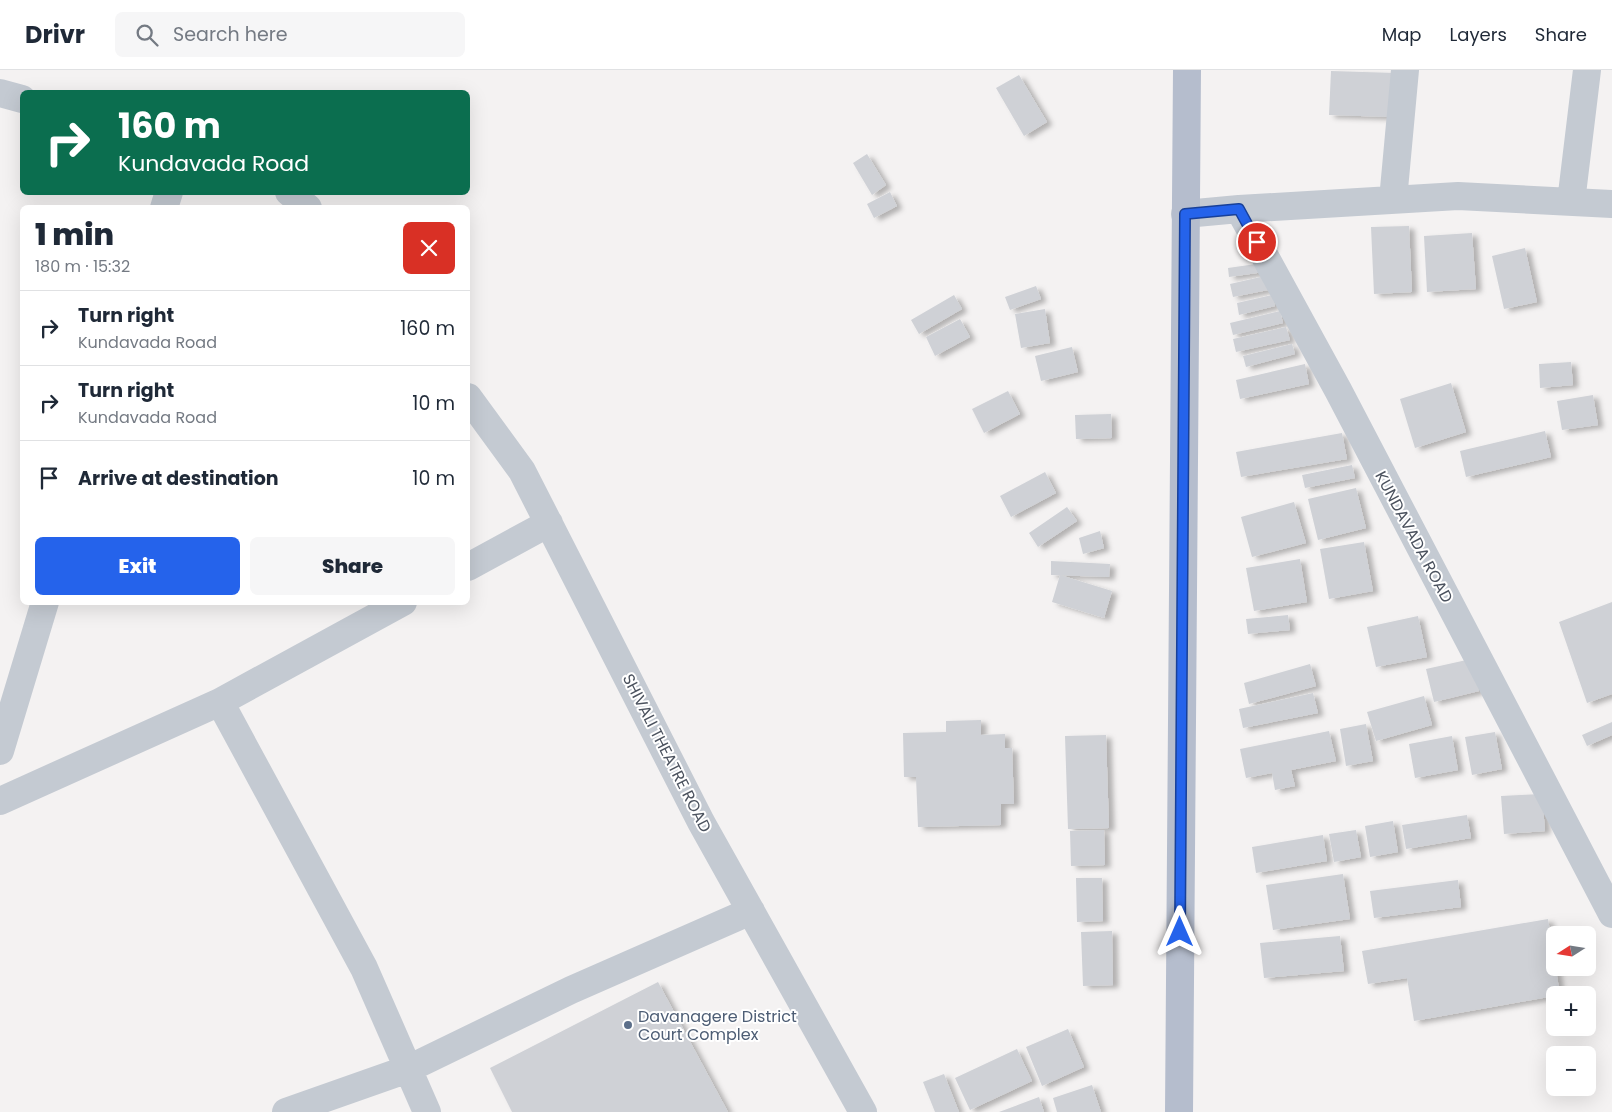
<!DOCTYPE html>
<html lang="en">
<head>
<meta charset="utf-8">
<style>
	:root { --surface:#fff; --page:#f6f6f7; --text:#1f2937; --muted:#747a83; --line:#e0e1e3; --accent:#2563eb }
	body { margin:0; font-family:Poppins,sans-serif; background:var(--page); color:var(--text); height:100vh; display:flex; flex-direction:column; font-size:19px; white-space:nowrap }
	* { box-sizing:border-box; margin:0 }
	p { font-size:16px; color:var(--muted) }
	.icon { flex:none; width:28px; height:28px; fill:none; stroke:currentColor; stroke-width:2; stroke-linecap:round; stroke-linejoin:round }
	.map { position:relative; flex:1; overflow:hidden }
	.side { position:absolute; left:20px; top:135px; width:450px; height:400px; display:flex; flex-direction:column; background:var(--surface); border-radius:8px; box-shadow:0 5px 20px #0002 }
	.side>* { flex:none }
	.top-card { position:absolute; left:20px; top:20px; width:450px; height:105px; border-radius:8px; box-shadow:0 5px 20px #0002; background:#0b6e4f; color:#fff; overflow:hidden }
	.needle { width:32px; rotate:258deg }
	.buttons { position:absolute; left:1546px; top:856px; display:grid; gap:10px }
	.buttons a { display:grid; place-items:center; width:50px; height:50px; border-radius:8px; background:var(--surface); box-shadow:0 5px 20px #0002; font-size:25px }
	.pin { position:absolute; display:grid; place-items:center; width:42px; height:42px; color:#fff; margin:-21px; border:2px solid #fff; border-radius:50%; box-shadow:0 1px 5px #0007 }
	.me { position:absolute; width:55px; margin:-28px; rotate:0deg; stroke-linejoin:round; filter:drop-shadow(0 0 4px #0008) }
	.turn { display:flex; align-items:center; gap:18px; height:105px; padding:0 15px; font-size:22px }
	.turn .icon { width:65px; height:65px; stroke-width:2.5 }
	.turn b { display:block; font-size:35px; line-height:42px }
	.round { display:grid; place-items:center; flex:none; width:52px; height:52px; border-radius:8px; background:var(--page) }
	.headline { display:flex; align-items:center; justify-content:space-between; height:85px; padding:0 15px }
	h1 { font-size:30px; font-weight:800; line-height:38px }
	.primary-button { display:flex; gap:10px; margin-top:auto; padding:10px 15px }
	.primary-button a { flex:1; height:58px; border-radius:8px; background:var(--accent); color:#fff; font-size:20px; font-weight:800; line-height:58px; text-align:center }
	.primary-button a+a { background:var(--page); color:var(--text) }
	ul { padding:0; list-style:none }
	li { display:flex; align-items:center; gap:15px; height:75px; padding:0 15px; border-top:1px solid var(--line) }
	li div { flex:1 }
	li b { display:block; font-size:19px }
	li em { font-style:normal }
	header { display:flex; align-items:center; gap:30px; box-sizing:border-box; height:70px; padding:0 25px; background:var(--surface); border-bottom:1px solid var(--line) }
	header strong { font-size:24px }
	nav { display:flex; gap:28px; margin-inline-start:auto; font-size:18px }
	.search { width:350px; height:45px; background:var(--page); display:flex; align-items:center; gap:12px; box-sizing:border-box; padding:0 18px; border-radius:8px; color:var(--muted); font-size:19px }
	.map>svg:first-child { display:block }
	.building { fill:#cfd1d6; filter:url(#shadow) }
	.lines { fill:none; stroke-linecap:round; stroke-linejoin:round }
	.minor { stroke:#c4cad2; stroke-width:28 }
	.major { stroke:#b5bdcd; stroke-width:28 }
	.route-casing { stroke:#184099; stroke-width:12 }
	.route { stroke:#2563eb; stroke-width:9 }
	.service-dot { fill:#5c6f8a; stroke:#fff; stroke-width:2 }
	.labels { text-anchor:middle; dominant-baseline:central; stroke-width:4; stroke-linejoin:round; paint-order:stroke }
	.street-label { font-size:16px; fill:#4b525e; stroke:#fff }
	.service-label { font-size:16px; fill:#4e5e75; stroke:#fff; text-anchor:start }
</style>
</head>
<body>
<header>
<strong>Drivr</strong>
<div class="search"><svg class="icon" aria-label="search" viewBox="0 0 24 24"><circle cx="10" cy="10" r="6"/><path d="M15 15l6 6"/></svg>Search here</div>
<nav><a>Map</a><a>Layers</a><a>Share</a></nav>
</header>
<div class="map">
<svg width="1612" height="1042" viewBox="0 0 1612 1042">
	<defs>
		<filter id="shadow"><feDropShadow dx="5.5" dy="3" stdDeviation="2.5" flood-color="#0004"/></filter>
	</defs>
	<rect width="100%" height="100%" fill="#f4f2f2"/>
	<path class="building" d="M1331 1 1395 3 1393 47 1329 45Z
		M1019 5 1047 52 1024 66 996 18Z
		M867 84 886 115 872 125 853 93Z
		M890 122 897 136 874 148 867 134Z
		M1409 156 1412 222 1374 224 1371 157Z
		M1472 163 1476 219 1427 222 1424 166Z
		M1525 178 1537 232 1504 239 1492 186Z
		M1263 193 1264 202 1229 207 1228 198Z
		M1265 206 1268 220 1233 227 1230 214Z
		M1036 216 1041 229 1010 240 1005 227Z
		M954 225 962 239 919 264 911 250Z
		M1272 225 1275 236 1239 245 1237 233Z
		M1045 239 1050 273 1021 278 1015 244Z
		M1280 241 1283 253 1233 265 1230 253Z
		M960 249 970 267 935 286 926 267Z
		M1286 257 1290 270 1236 282 1233 269Z
		M1292 274 1295 284 1246 297 1243 286Z
		M1072 277 1078 302 1041 311 1035 286Z
		M1571 292 1573 315 1540 318 1539 294Z
		M1305 294 1309 314 1240 329 1236 310Z
		M1451 313 1466 362 1415 378 1400 329Z
		M1008 321 1020 344 984 363 972 339Z
		M1593 325 1598 355 1562 360 1557 331Z
		M1111 344 1112 368 1076 369 1075 345Z
		M1545 361 1551 387 1466 407 1460 381Z
		M1342 363 1347 389 1241 407 1236 382Z
		M1352 395 1355 408 1305 418 1302 405Z
		M1045 402 1056 423 1011 447 1000 426Z
		M1356 418 1366 458 1318 470 1308 429Z
		M1294 432 1306 473 1252 487 1241 447Z
		M1067 437 1077 451 1038 477 1029 463Z
		M1100 461 1104 478 1083 484 1079 468Z
		M1364 472 1373 521 1329 529 1320 479Z
		M1300 489 1307 532 1254 541 1246 498Z
		M1051 491 1110 494 1109 507 1051 505Z
		M1060 505 1112 521 1104 548 1052 532Z
		M1612 532V624L1587 633 1559 552Z
		M1288 545 1290 560 1248 564 1246 549Z
		M1418 546 1427 587 1376 597 1367 557Z
		M1471 589 1479 621 1434 632 1426 599Z
		M1310 594 1316 616 1249 634 1244 613Z
		M1313 623 1318 643 1243 658 1239 639Z
		M1424 626 1432 655 1376 671 1367 642Z
		M981 650V665L1005 664V678H1012L1014 734H1001V755L918 757 916 707H904L903 663 946 662V651Z
		M1612 652V665L1587 676 1582 665Z
		M1366 654 1373 691 1346 696 1340 659Z
		M1329 661 1336 691 1291 700 1295 716 1275 720 1272 703 1246 708 1240 679Z
		M1495 662 1502 699 1472 705 1465 667Z
		M1106 665 1109 758 1068 759 1065 666Z
		M1452 666 1458 700 1415 708 1409 674Z
		M1542 724 1545 761 1504 764 1501 726Z
		M1467 745 1471 768 1406 779 1402 755Z
		M1393 751 1398 782 1370 787 1365 756Z
		M1104 760 1105 795 1071 796 1070 761Z
		M1356 760 1361 787 1334 792 1329 764Z
		M1323 765 1327 791 1256 803 1252 777Z
		M1343 804 1350 849 1273 860 1266 815Z
		M1076 808H1102L1103 851 1077 852Z
		M1458 810 1461 837 1374 848 1370 821Z
		M1548 849 1560 925 1414 951 1407 908 1368 914 1362 881Z
		M1112 861 1113 915 1083 916 1081 862Z
		M1340 866 1344 901 1264 908 1260 873Z
		M658 912 728 1042H512L490 998Z
		M1068 959 1084 997 1042 1016 1026 977Z
		M1017 979 1032 1011 970 1040 955 1008Z
		M944 1004 959 1042H935L923 1012Z
		M1092 1015 1101 1042H1057L1053 1028Z
		M1039 1027 1044 1042H999Z"/>
	<g class="lines">
		<path class="minor" d="M0 23 22 29
			M289 122 308 138
			M1393 130 1405 0
			M1571 132 1587 0
			M164 138 169 122
			M1239 139 1458 126 1612 134
			M1185 144 1239 139 1338 320 1612 844
			M468 327 522 401 701 752 863 1042
			M468 497 549 453
			M403 532 220 632 364 898 427 1042
			M0 681 45 532
			M0 731 220 632
			M286 1042 408 999 571 920 751 841"/>
		<path class="major" d="M1179 1042 1187 0"/>
	</g>
	<g class="lines">
		<defs>
			<path id="route" d="M1180 862 1185 144 1239 139 1257 172"/>
		</defs>
		<use href="#route" class="route-casing"/>
		<use href="#route" class="route"/>
	</g>
	<circle class="service-dot" cx="628" cy="955" r="5"/>
	<g class="labels">
		<g class="street-label">
			<text transform="translate(1414 467) rotate(62)">KUNDAVADA ROAD</text>
			<text transform="translate(667 683) rotate(63)">SHIVALI THEATRE ROAD</text>
		</g>
		<g class="service-label">
			<text x="638" y="946">Davanagere District<tspan x="638" dy="18">Court Complex</tspan></text>
		</g>
	</g>
</svg>
<div class="buttons">
<a><svg class="needle" viewBox="-14 -14 28 28"><path d="M0-13l5 13h-10z" fill="#e53935"/><path d="M0 13l5-13h-10z" fill="#747a83"/></svg></a>
<a>+</a>
<a>−</a>
</div>
<div class="pin" style="left:1257px;top:172px;background:#d93025"><svg class="icon" aria-label="arrive" viewBox="0 0 24 24"><path d="M6 21V4h12l-3 4 3 4H6"/></svg></div>
<svg class="me" style="left:1180px;top:862px" viewBox="-20 -20 40 40"><path d="M0-17L14 15 0 8-14 15z" fill="#2563eb" stroke="#fff" stroke-width="4"/></svg>
<div class="top-card">
<div class="turn"><svg class="icon" aria-label="right" viewBox="0 0 24 24"><path d="M7 20v-9h11M14 6l5 5-5 5"/></svg><div><b>160 m</b>Kundavada Road</div></div>
</div>
<section class="side">
<div class="headline"><div><h1>1 min</h1><p>180 m · 15:32</p></div><a class="round" style="background:#d93025;color:#fff"><svg class="icon" aria-label="close" viewBox="0 0 24 24"><path d="M6 6l12 12M18 6L6 18"/></svg></a></div>
<ul>
<li><svg class="icon" aria-label="right" viewBox="0 0 24 24"><path d="M7 20v-9h11M14 6l5 5-5 5"/></svg><div><b>Turn right</b><p>Kundavada Road</p></div><em>160 m</em></li>
<li><svg class="icon" aria-label="right" viewBox="0 0 24 24"><path d="M7 20v-9h11M14 6l5 5-5 5"/></svg><div><b>Turn right</b><p>Kundavada Road</p></div><em>10 m</em></li>
<li><svg class="icon" aria-label="arrive" viewBox="0 0 24 24"><path d="M6 21V4h12l-3 4 3 4H6"/></svg><div><b>Arrive at destination</b></div><em>10 m</em></li>
</ul>
<div class="primary-button"><a>Exit</a><a>Share</a></div>
</section>
</div>
</body>
</html>
